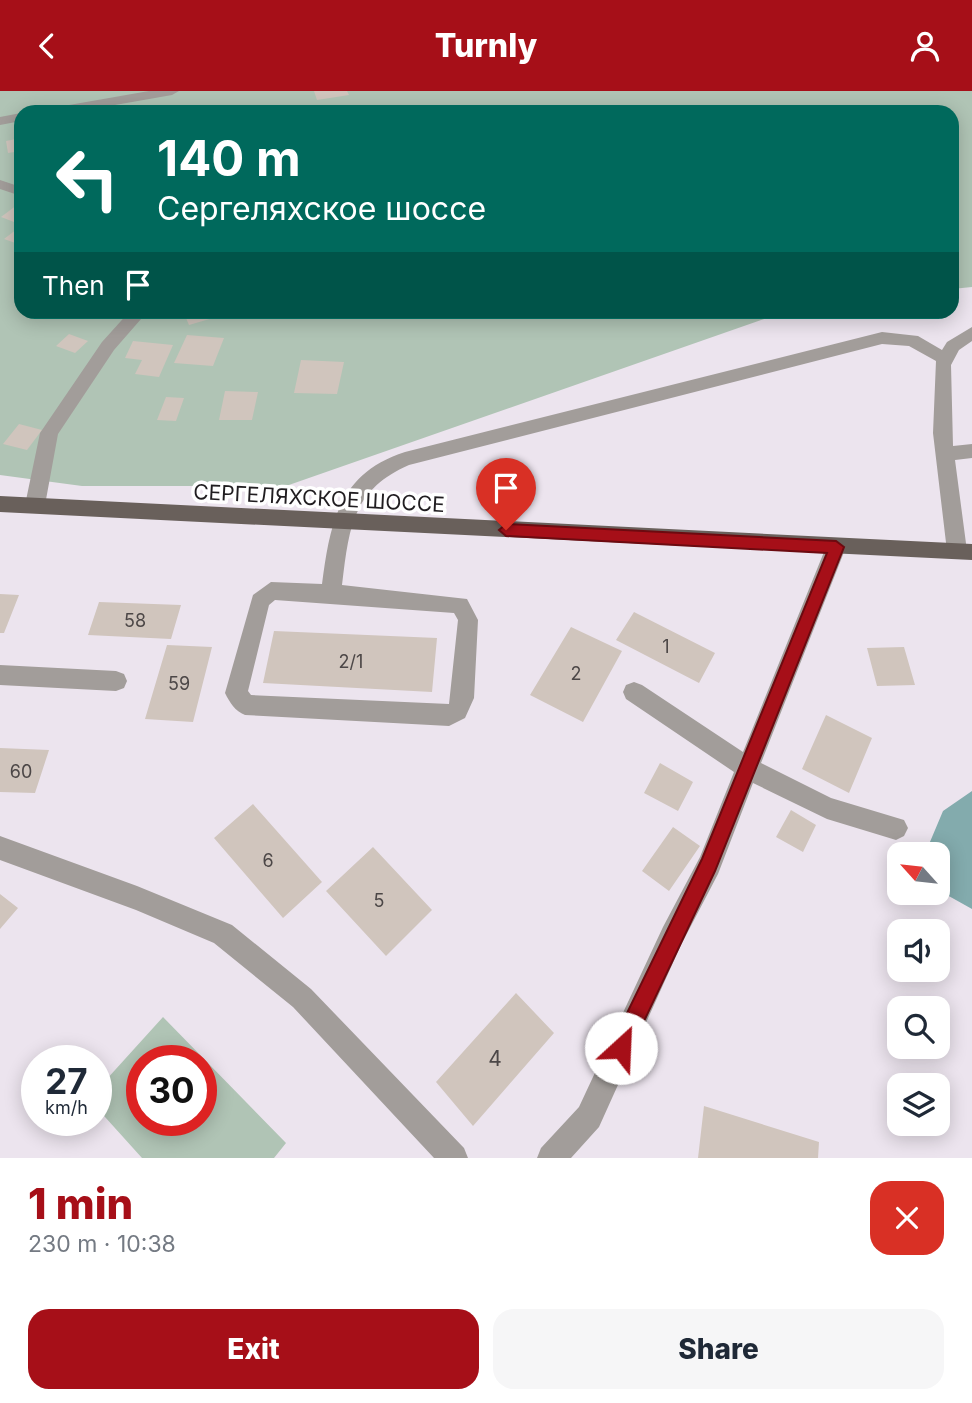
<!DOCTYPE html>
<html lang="en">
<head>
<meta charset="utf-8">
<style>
	:root { --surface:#fff; --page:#f6f6f7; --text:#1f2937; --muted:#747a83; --accent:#a60f18 }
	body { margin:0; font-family:Inter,sans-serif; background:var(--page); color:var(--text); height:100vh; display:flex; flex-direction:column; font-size:26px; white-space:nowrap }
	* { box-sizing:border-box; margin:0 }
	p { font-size:23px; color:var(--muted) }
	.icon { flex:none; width:38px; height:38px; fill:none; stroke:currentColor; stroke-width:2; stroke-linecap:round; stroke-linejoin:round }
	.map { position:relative; height:1067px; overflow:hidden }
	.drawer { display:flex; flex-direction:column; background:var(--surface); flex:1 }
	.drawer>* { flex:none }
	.top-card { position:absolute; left:14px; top:14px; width:945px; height:214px; border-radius:21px; box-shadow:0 4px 18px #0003; background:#00695c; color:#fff; overflow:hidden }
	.needle { width:46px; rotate:297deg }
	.fabs { position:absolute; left:887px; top:751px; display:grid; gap:14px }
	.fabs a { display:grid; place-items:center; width:63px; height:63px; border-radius:14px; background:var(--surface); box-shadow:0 4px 18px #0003; font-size:35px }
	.speed { position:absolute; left:21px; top:954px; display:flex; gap:14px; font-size:35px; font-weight:700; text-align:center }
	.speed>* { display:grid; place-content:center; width:91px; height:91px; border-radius:50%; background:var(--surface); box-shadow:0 4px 18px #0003; line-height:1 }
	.speed small { font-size:18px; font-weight:400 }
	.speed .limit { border:10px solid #d22; background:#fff; color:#111 }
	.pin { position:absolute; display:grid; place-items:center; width:60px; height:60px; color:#fff; margin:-72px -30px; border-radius:50% 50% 50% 0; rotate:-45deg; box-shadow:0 0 7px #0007 }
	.pin .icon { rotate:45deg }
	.me { position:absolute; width:77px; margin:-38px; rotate:25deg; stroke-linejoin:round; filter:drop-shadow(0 0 5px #0008) }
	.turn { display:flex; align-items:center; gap:24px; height:147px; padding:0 28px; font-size:32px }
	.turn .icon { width:91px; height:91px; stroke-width:2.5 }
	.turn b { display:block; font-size:49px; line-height:60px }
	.then { display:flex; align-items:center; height:66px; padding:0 28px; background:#0003; gap:14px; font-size:26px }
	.round { display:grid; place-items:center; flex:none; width:74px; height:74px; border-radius:21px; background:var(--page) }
	.headline { display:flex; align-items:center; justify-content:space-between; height:119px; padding:0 28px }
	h1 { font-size:42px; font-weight:800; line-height:52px; color:var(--accent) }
	.cta { display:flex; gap:14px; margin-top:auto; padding:14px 28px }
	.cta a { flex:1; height:80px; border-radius:21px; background:var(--accent); color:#fff; font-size:28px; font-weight:800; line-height:80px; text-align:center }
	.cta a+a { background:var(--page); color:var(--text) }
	header { display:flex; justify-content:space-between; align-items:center; height:91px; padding:0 28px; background:var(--accent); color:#fff; font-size:32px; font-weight:800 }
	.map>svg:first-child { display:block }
	.green { fill:#b0c4b5; fill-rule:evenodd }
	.water { fill:#83abad }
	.building { fill:#d0c5bd }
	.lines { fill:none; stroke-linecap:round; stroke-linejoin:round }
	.minor { fill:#a29d9a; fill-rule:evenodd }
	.major { fill:#69605b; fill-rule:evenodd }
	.route { fill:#a60f18; stroke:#6c0a10; stroke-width:2 }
	.labels { text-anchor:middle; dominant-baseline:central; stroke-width:7; stroke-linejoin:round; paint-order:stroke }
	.number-label { font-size:18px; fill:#4c4747 }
	.street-label { font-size:21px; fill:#201d20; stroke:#fff }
	.near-number-label { font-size:21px; fill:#4c4747 }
</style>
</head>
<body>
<header><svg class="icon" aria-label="back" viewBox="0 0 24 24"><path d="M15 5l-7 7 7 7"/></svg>Turnly<svg class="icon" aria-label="person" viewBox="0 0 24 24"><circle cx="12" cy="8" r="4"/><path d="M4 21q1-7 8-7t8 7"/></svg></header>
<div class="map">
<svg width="972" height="1067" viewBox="0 0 972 1067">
	<rect width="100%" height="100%" fill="#ece4ee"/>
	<path class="green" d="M0 0H972V196L952 198V21H21V220L784 221 286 395H82L0 384Z
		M163 926 286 1052 274 1067H142L96 1016V1000ZM142 970H201V1029H142Z"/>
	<path class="water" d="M972 700V818L938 799V763H928L927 758 943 720Z"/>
	<path class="building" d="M314 0H347L349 4 317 9Z
		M21 47V60L8 62 6 50Z
		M21 111V125L14 131 1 126Z
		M21 135V154L4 148Z
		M183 220H210L213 227 189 234Z
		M69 243 88 250 75 262 56 255Z
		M187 244 224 247 213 275 174 272Z
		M133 250 173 254 159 286 135 283 142 269 125 267Z
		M301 269 344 271 337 303 294 302Z
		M225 300 258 301 252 329H219Z
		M166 306 184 307 176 330 157 329Z
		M19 333 42 339 27 359 3 353Z
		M0 503 19 504 4 542H0Z
		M99 511 181 514 171 548 88 544Z
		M634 521 715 562 699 592 616 549Z
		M571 536 622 560 583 631 530 604Z
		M274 540 437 547 432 601 263 592Z
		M167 554 212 556 193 631 145 628Z
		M904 556 915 594 877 595 867 557Z
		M826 624 872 647 849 702 802 678Z
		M0 657 49 659 35 702 0 701Z
		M660 672 693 691 678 720 644 702Z
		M253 713 322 791 283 827 214 747Z
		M791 719 816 734 803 761 776 746Z
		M673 736 700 755 669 800 642 780Z
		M373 756 432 819 386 865 326 800Z
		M0 803 18 817 0 838Z
		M516 902 554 942 473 1035 436 991Z
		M704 1015 819 1051 818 1067H698Z"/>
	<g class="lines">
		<path class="minor" d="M149 0H179L172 4 75 21H45L52 17Z
			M21 22V30L0 34V26Z
			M0 89 21 96V105L0 98Z
			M130 220H148L114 259 58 343 45 414 42 419H28L25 414 40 342 102 251Z
			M972 236V250L959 259 951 274 953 355 972 353V367L955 369 967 460 964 466H950L947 460 933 342 936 270 909 255 882 253 409 374C352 399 349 437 342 494L467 508 478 529 474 607 465 627 449 635 245 624C235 620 230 612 225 602L253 504 271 491 322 493C330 432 339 382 405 361L882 241 918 245 942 259 947 251ZM275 509 454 522 458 529 449 613 251 604 248 600 269 514Z
			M836 448 843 450 846 456 761 672 831 707 904 729 908 737 904 745 896 749 827 728 753 692 718 783 681 854 599 1036 571 1067H537L541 1057 579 1016 663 836 700 766 734 681 626 608 623 601 626 594 634 591 642 594 743 661 826 456 829 450Z
			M0 574 116 580 124 583 127 590 124 597 116 600 0 594Z
			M0 745 137 795 232 834 311 898 464 1057 468 1067H434L293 916 214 852 136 819 0 769Z"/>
		<path class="major" d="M0 405 972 453V469L0 421Z"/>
	</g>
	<path class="route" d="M506 433 836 450 844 456 715 780 628 964 621 967 613 964 610 957 702 768 827 462 506 445 499 439Z"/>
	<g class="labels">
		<g class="number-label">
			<text x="135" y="529">58</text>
			<text x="666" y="555">1</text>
			<text x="351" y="570">2/1</text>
			<text x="576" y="582">2</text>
			<text x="179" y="592">59</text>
			<text x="21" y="680">60</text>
			<text x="268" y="769">6</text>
			<text x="379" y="809">5</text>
		</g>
		<g class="street-label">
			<text transform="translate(319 407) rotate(3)">СЕРГЕЛЯХСКОЕ ШОССЕ</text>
		</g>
		<g class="near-number-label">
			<text x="495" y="967">4</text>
		</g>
	</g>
</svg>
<div class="fabs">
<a><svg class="needle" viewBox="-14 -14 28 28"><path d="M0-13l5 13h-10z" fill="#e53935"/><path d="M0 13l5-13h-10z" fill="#747a83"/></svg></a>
<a><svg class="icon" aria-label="sound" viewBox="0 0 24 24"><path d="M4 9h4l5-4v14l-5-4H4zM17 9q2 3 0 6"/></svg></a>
<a><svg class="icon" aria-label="search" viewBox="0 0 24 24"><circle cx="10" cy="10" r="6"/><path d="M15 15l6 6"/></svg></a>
<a><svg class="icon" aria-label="layers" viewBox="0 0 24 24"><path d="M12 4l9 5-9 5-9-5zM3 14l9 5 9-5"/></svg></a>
</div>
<div class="speed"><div>27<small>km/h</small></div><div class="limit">30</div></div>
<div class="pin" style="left:506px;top:439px;background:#d93025"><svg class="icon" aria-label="arrive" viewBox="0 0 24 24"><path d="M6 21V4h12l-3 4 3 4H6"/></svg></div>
<svg class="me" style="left:621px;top:957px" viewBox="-20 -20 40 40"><circle r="19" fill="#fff"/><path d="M0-13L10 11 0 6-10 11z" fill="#a60f18"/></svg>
<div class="top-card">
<div class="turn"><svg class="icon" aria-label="left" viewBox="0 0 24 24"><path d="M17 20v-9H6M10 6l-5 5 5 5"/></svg><div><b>140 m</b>Сергеляхское шоссе</div></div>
<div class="then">Then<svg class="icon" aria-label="arrive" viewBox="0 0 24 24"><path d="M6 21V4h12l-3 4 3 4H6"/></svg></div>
</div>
</div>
<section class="drawer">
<div class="headline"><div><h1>1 min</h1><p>230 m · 10:38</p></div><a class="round" style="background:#d93025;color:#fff"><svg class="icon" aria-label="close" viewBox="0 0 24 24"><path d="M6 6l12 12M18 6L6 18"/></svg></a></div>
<div class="cta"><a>Exit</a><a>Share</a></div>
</section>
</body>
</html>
